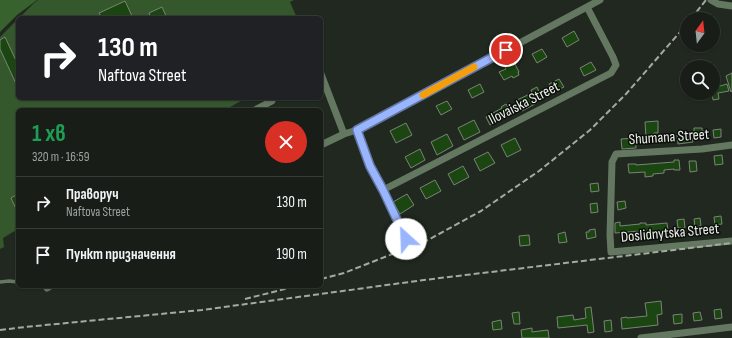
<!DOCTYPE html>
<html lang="uk">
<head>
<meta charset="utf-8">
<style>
	:root { --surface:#181e17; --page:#252b24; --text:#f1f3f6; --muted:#9fa2a1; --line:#363c36 }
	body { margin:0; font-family:"Sofia Sans Condensed",sans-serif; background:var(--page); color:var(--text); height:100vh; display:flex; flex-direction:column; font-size:15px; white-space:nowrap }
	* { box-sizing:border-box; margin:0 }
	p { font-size:13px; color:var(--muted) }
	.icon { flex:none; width:22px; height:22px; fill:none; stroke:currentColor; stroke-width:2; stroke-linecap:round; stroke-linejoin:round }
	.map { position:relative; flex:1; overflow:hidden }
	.drawer { position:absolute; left:16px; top:108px; width:307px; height:180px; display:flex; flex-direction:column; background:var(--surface); border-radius:6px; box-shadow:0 1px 3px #0004,0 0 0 1px var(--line) }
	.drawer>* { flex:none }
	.guide { position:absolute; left:16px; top:16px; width:307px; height:84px; border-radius:6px; box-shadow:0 1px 3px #0004,0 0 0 1px var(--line); background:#202124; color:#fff; overflow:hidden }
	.needle { width:26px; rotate:15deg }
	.fabs { position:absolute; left:680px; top:12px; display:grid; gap:8px }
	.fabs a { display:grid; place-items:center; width:40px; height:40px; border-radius:50%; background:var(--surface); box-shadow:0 1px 3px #0004,0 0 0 1px var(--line); font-size:20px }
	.pin { position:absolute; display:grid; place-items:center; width:34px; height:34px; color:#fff; margin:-17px; border:2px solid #fff; border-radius:50%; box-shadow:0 1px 4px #0007 }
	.me { position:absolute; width:44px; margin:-22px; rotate:335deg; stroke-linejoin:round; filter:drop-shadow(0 0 3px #0008) }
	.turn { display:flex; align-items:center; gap:14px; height:84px; padding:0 16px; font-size:18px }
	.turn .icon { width:52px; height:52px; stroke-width:2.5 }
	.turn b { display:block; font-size:28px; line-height:34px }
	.round { display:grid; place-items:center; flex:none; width:42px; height:42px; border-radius:21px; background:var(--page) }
	.overview { display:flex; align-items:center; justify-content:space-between; height:68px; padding:0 16px }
	h1 { font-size:24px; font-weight:700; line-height:30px; color:#1e9e55 }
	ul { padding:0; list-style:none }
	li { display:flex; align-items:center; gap:12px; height:52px; padding:0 16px; border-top:1px solid var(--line) }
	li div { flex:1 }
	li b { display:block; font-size:15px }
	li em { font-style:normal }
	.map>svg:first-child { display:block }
	.green { fill:#35572c }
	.forest { fill:#38622d }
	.building { fill:#1c4611; stroke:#7a8378 }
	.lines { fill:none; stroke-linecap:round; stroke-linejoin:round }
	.service { stroke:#647760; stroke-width:3.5 }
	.minor { stroke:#647760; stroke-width:7 }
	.rail { stroke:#a4aaa2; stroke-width:2; stroke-dasharray:6 3; stroke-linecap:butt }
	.route-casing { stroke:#6376a4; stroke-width:10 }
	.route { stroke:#99b5fd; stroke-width:7 }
	.slow { stroke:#f59e0b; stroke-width:7 }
	.labels { text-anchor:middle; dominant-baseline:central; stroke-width:3; stroke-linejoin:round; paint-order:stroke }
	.street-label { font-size:15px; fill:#edf2eb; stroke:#0c0f0b }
</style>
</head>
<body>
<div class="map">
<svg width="732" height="338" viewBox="0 0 732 338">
	<rect width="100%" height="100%" fill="#20281f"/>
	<path class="green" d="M38 0H294L290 2 297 18H19L34 3Z
		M18 19V98H246L225 110H18V229L3 238 4 247 0 249V37Z"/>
	<path class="forest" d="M0 0H37L17 15 0 32Z"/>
	<path class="building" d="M125 1 133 18H102L99 13Z
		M162 7 167 18H151L149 13Z
		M713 24 720 32 713 38Z
		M574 31 579 40 567 47 562 38Z
		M5 37 18 65V88L0 49V40Z
		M542 49 547 57 537 63 532 54Z
		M510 59 513 65 515 64 519 72H518L519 75 513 78 512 76 504 80 499 72 506 69 503 63Z
		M591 62 596 70 584 76 580 68Z
		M732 73V91L731 92 726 76Z
		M559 79 564 87 553 92 549 84Z
		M480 84 484 92 472 98 468 90Z
		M727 84 729 91 718 93 719 99 713 100 712 93H713V88Z
		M537 87 541 96 533 100 535 104 522 111 517 100 532 93 531 90Z
		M447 101 452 109 441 115 436 106Z
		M506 104 512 114 490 125 486 117 502 108 501 107Z
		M474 120 480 132 464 140 458 128Z
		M658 121V133H654L655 136 646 137 645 122Z
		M406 123 412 135 396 143 390 131Z
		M694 128H702V131H704L705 138 692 139 693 142 678 144 677 135 694 133Z
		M721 129V137L714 138 713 130Z
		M447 134 453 146 437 155 431 142Z
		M515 138 521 150 507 157 501 145Z
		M636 138V148L622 149 621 139Z
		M420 149 425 160 411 168 405 157Z
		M488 152 495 163 480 171 474 159Z
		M722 155 723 164 715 165 714 156Z
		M674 160H679L680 170H674V169L664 170V173L653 174V176L645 177V172L629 173 628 164H636V165L674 162Z
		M689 161H696L697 171 690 172Z
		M463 166 469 177 454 185 448 174Z
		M435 180 441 191 426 199 420 188Z
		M598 183 599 191 591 192 590 184Z
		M18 194V213L11 198Z
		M407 194 414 205 400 214 393 202Z
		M625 201 626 208 618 210 617 202Z
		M597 203 598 212 591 213 590 204Z
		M721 216 722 224 715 225 714 217Z
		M700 218 701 226 695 227 694 219Z
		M684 219 685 228H678L677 220Z
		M620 222V226L640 224V223H646V225L667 223 668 230 641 232V231L615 233V223Z
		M595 229 596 237 587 239 586 232H589V230Z
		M565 232 567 242 559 243 558 234Z
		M529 235 530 245 520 246 519 236Z
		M661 301 662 314 657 315 658 325 622 329 621 318 627 317V318L647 316 645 303Z
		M591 307 594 332 588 333 587 325 558 328 557 317 573 315 574 320 586 318 585 308Z
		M721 309 722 318 715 319 714 310Z
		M519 312 520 324H514L512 313Z
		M700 312 702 320 694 321 693 313Z
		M682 314V323L674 324 673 315Z
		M501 320 502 329 493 330 492 322Z
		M611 320 612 331 605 332 604 321Z
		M532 328V332L548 330 549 338H522L521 330Z"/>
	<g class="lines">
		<path class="service" d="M357 130 370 166 383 190 407 239
			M0 282 9 281 18 282
			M38 286 47 288"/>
		<path class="minor" d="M711 0 718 4 732 6
			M321 74 344 134
			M255 110 272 101 273 98
			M321 145 344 134 357 130 600 0
			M732 145 702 149 616 154 612 162 610 235 611 252 732 241
			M383 190 611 73 616 65 613 57 587 7
			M47 288 50 286
			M641 338 732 327"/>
		<path class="rail" d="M691 19 706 0
			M321 279 344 273 428 240 481 211 539 171 590 130 626 94 687 24
			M245 299 297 286
			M0 330 25 327 202 310 424 280 732 243"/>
	</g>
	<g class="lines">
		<defs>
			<path id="route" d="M406 239 383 190 370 166 357 130 506 50"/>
		</defs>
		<use href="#route" class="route-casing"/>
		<use href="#route" class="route"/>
		<path class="slow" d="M423 95 474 67"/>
	</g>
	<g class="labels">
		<g class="street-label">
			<text transform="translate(524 103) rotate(-27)">Ilovaiska Street</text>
			<text transform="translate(669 137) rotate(-4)">Shumana Street</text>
			<text transform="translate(670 233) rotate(-5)">Doslidnytska Street</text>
		</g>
	</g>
</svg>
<div class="fabs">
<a><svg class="needle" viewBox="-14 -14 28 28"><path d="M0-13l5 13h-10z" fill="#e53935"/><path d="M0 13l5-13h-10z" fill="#9fa2a1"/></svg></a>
<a><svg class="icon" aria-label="search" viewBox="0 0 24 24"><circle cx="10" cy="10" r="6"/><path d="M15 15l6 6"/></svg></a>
</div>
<div class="pin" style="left:506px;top:50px;background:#d93025"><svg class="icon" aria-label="arrive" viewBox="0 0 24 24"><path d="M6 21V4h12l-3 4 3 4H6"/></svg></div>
<svg class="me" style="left:406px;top:239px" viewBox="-20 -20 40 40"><circle r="19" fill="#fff"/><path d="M0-13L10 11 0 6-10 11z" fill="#99b5fd"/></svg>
<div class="guide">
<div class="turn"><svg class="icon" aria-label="right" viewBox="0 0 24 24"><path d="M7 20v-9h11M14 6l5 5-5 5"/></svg><div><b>130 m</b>Naftova Street</div></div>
</div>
<section class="drawer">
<div class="overview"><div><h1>1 хв</h1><p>320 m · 16:59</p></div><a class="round" style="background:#d93025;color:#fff"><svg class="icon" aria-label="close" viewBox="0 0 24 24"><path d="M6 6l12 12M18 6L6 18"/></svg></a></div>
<ul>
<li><svg class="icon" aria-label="right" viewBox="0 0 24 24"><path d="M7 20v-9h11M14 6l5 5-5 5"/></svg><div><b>Праворуч</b><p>Naftova Street</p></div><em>130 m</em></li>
<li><svg class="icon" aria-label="arrive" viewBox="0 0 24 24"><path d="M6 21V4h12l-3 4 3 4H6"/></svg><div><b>Пункт призначення</b></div><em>190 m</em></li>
</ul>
</section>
</div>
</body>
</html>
